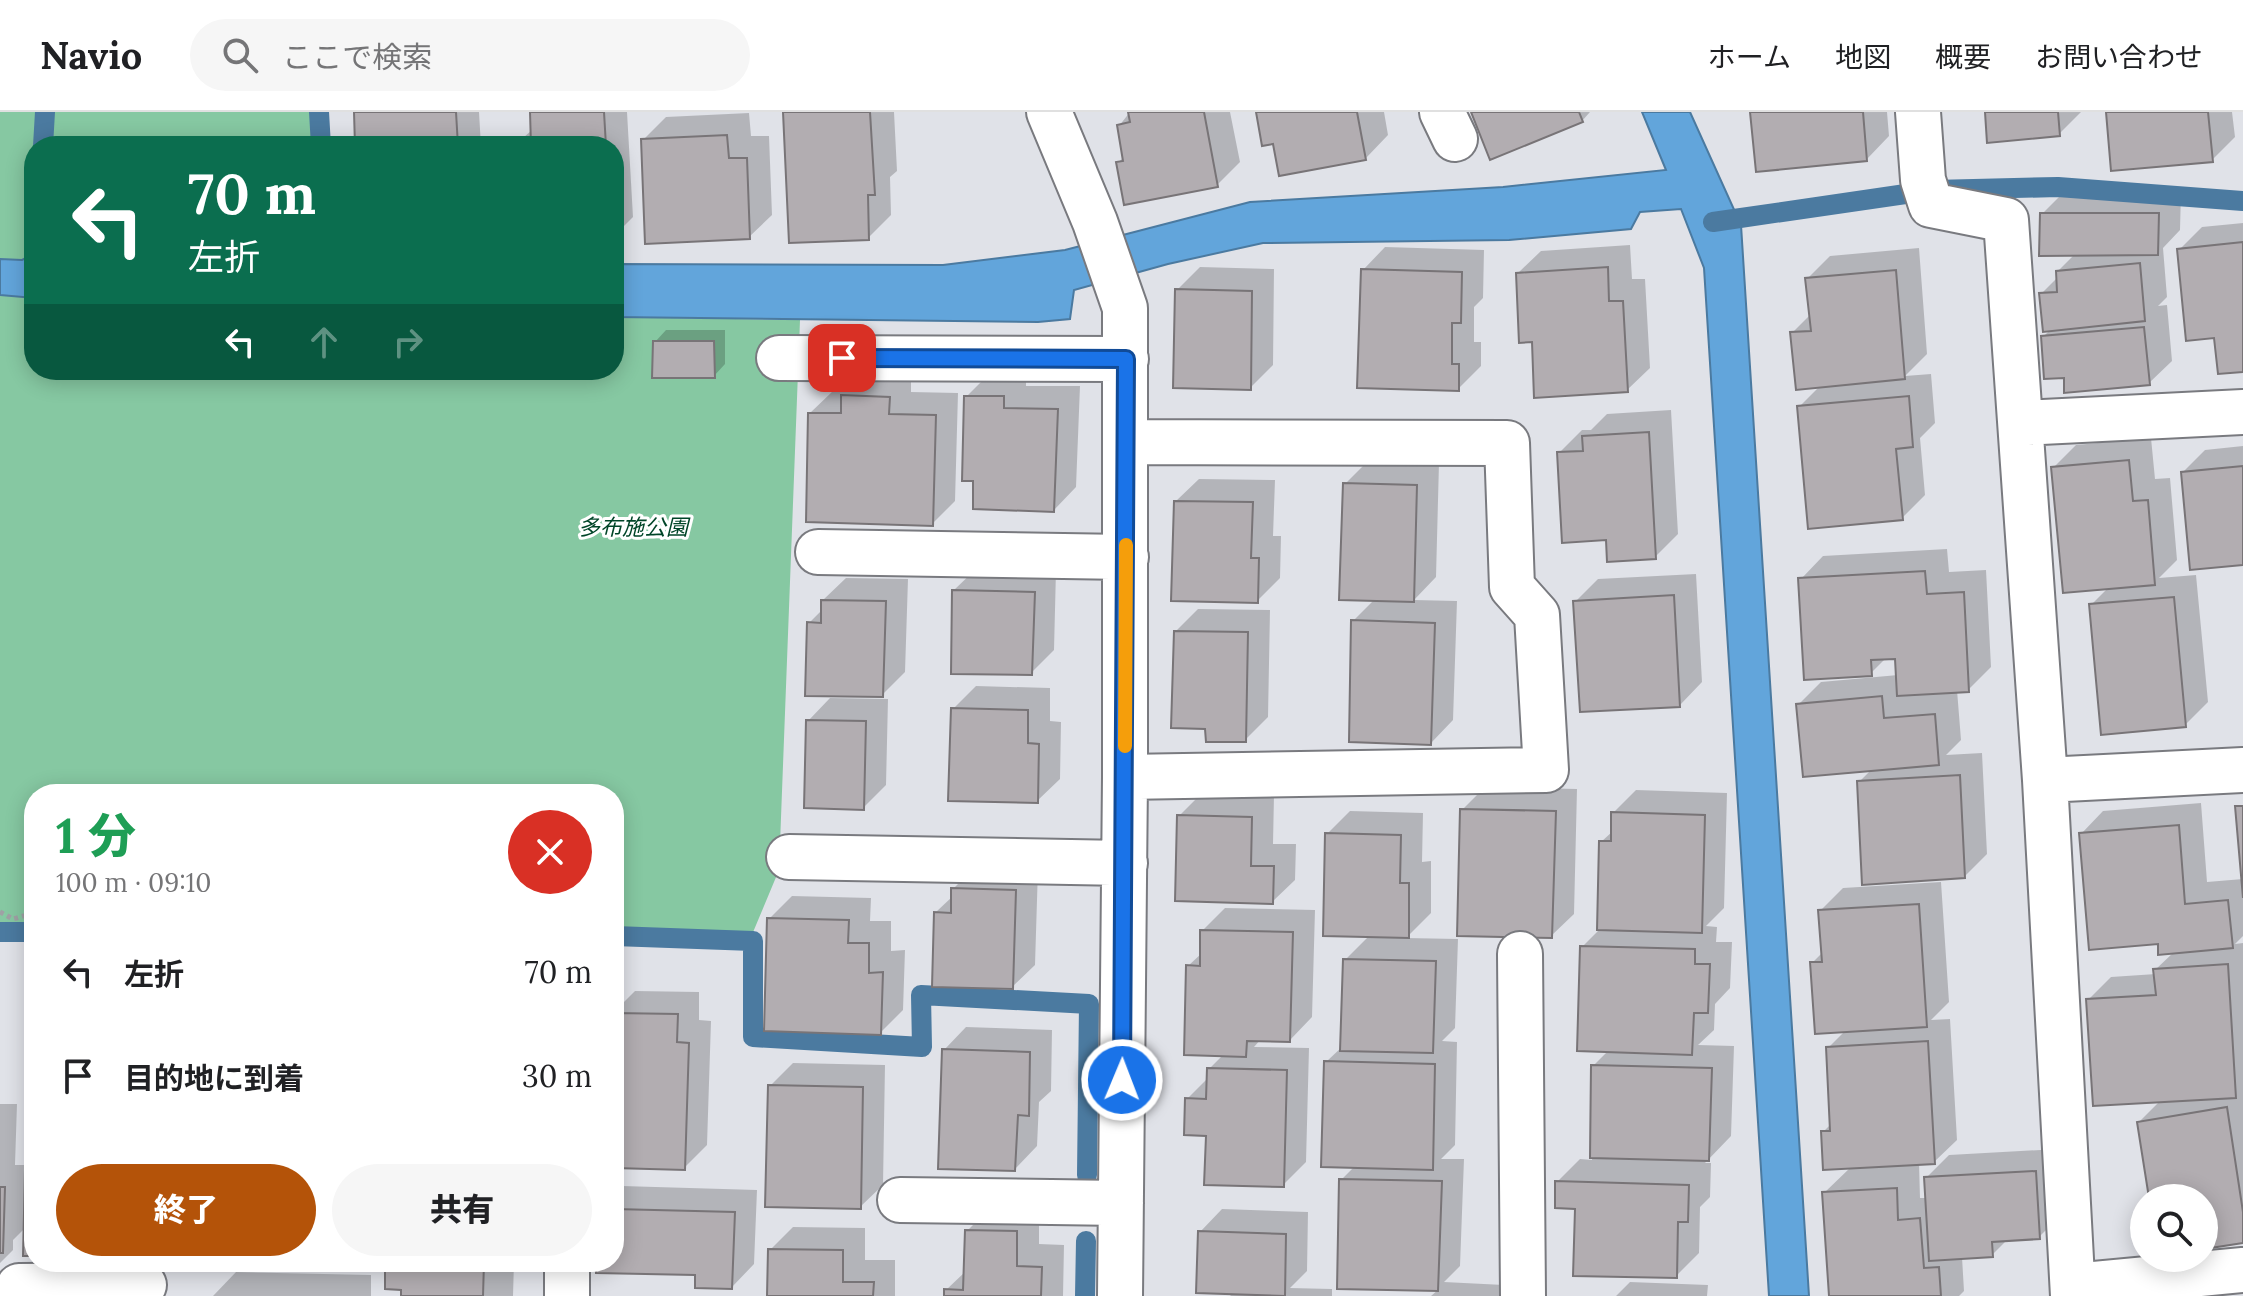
<!DOCTYPE html>
<html lang="ja">
<head>
<meta charset="utf-8">
<style>
	:root { --surface:#fff; --page:#f6f6f6; --text:#202124; --muted:#757577; --line:#e0e0e0; --accent:#b45309 }
	body { margin:0; font-family:Lora,"Noto Sans JP",serif; background:var(--page); color:var(--text); height:100vh; display:flex; flex-direction:column; font-size:30px; white-space:nowrap }
	* { box-sizing:border-box; margin:0 }
	p { font-size:26px; color:var(--muted) }
	.icon { flex:none; width:44px; height:44px; fill:none; stroke:currentColor; stroke-width:2; stroke-linecap:round; stroke-linejoin:round }
	.map { position:relative; flex:1; overflow:hidden }
	.sheet { position:absolute; left:24px; top:672px; width:600px; height:488px; display:flex; flex-direction:column; background:var(--surface); border-radius:32px; box-shadow:0 4px 20px #0003 }
	.sheet>* { flex:none }
	.top-card { position:absolute; left:24px; top:24px; width:600px; height:244px; border-radius:32px; box-shadow:0 4px 20px #0003; background:#0b6e4f; color:#fff; overflow:hidden }
	.tools { position:absolute; left:2130px; top:1072px; display:grid; gap:16px }
	.tools a { display:grid; place-items:center; width:88px; height:88px; border-radius:50%; background:var(--surface); box-shadow:0 4px 20px #0003; font-size:40px }
	.pin { position:absolute; display:grid; place-items:center; width:68px; height:68px; color:#fff; margin:-34px; border-radius:16px; box-shadow:0 4px 12px #0006 }
	.me { position:absolute; width:88px; margin:-44px; rotate:1deg; stroke-linejoin:round; filter:drop-shadow(0 0 6px #0008) }
	.turn { display:flex; align-items:center; gap:28px; height:168px; padding:0 32px; font-size:36px }
	.turn .icon { width:104px; height:104px; stroke-width:2.5 }
	.turn b { display:block; font-size:56px; line-height:68px }
	.lanes { display:flex; align-items:center; height:76px; padding:0 32px; background:#0003; justify-content:center; gap:40px; direction:ltr }
	.lanes .off { opacity:.35 }
	.round { display:grid; place-items:center; flex:none; width:84px; height:84px; border-radius:42px; background:var(--page) }
	.head { display:flex; align-items:center; justify-content:space-between; height:136px; padding:0 32px }
	h1 { font-size:48px; font-weight:800; line-height:60px; color:#1e9e55 }
	.button { display:flex; gap:16px; margin-top:auto; padding:16px 32px }
	.button a { flex:1; height:92px; border-radius:48px; background:var(--accent); color:#fff; font-size:32px; font-weight:800; line-height:92px; text-align:center }
	.button a+a { background:var(--page); color:var(--text) }
	ul { padding:0; list-style:none }
	li { display:flex; align-items:center; gap:24px; height:104px; padding:0 32px }
	li div { flex:1 }
	li b { display:block; font-size:30px }
	li em { font-style:normal }
	header { display:flex; align-items:center; gap:48px; box-sizing:border-box; height:112px; padding:0 40px; background:var(--surface); border-bottom:2px solid var(--line) }
	header strong { font-size:38px }
	nav { display:flex; gap:44px; margin-inline-start:auto; font-size:28px }
	.search { width:560px; height:72px; background:var(--page); display:flex; align-items:center; gap:20px; box-sizing:border-box; padding:0 28px; border-radius:44px; color:var(--muted); font-size:30px }
	.map>svg:first-child { display:block }
	.green { fill:#86c8a2 }
	.water { fill:#62a5db; stroke:#4b7aa0; stroke-width:2 }
	.shadow { fill:#0003 }
	.lines { fill:none; stroke-linecap:round; stroke-linejoin:round }
	.stream { stroke:#4b7aa0; stroke-width:20 }
	.building { fill:#b2adb1; stroke:#787477; stroke-width:2 }
	.minor-casing { stroke:#797a7f; stroke-width:48 }
	.path { stroke:#9fa1a5; stroke-width:5; stroke-dasharray:4 4; stroke-linecap:butt }
	.minor { stroke:#fff; stroke-width:44 }
	.route-casing { stroke:#114b97; stroke-width:20 }
	.route { stroke:#1a73e8; stroke-width:14 }
	.slow { stroke:#f59e0b; stroke-width:14 }
	.labels { text-anchor:middle; dominant-baseline:central; stroke-width:6; stroke-linejoin:round; paint-order:stroke }
	.park-label { font-size:22px; font-style:italic; fill:#004528; stroke:#fff }
</style>
</head>
<body>
<header>
<strong>Navio</strong>
<div class="search"><svg class="icon" aria-label="search" viewBox="0 0 24 24"><circle cx="10" cy="10" r="6"/><path d="M15 15l6 6"/></svg>ここで検索</div>
<nav><a>ホーム</a><a>地図</a><a>概要</a><a>お問い合わせ</a></nav>
</header>
<div class="map">
<svg width="2243" height="1184" viewBox="0 0 2243 1184">
	<rect width="100%" height="100%" fill="#e0e2e8"/>
	<path class="green" d="M0 0H311L315 34H34V258H614V205L800 208 779 758 751 825 614 821V682H34V815H0Z"/>
	<path class="water" d="M1642 0H1690L1741 113 1809 1184H1769L1704 156 1681 97 1640 100 1631 117 1509 128 1263 131 1168 152 1074 178 1070 207 1038 210 614 205V152L943 153 1065 138 1250 90 1503 75 1666 58Z
		M34 142V186L0 183V147L22 148Z"/>
	<path class="shadow" d="M356 0H479L481 34H357Z
		M532 0H627L633 105 614 124V34H514L532 18Z
		M785 0H894L897 59 890 65 891 103 868 126Z
		M1130 0H1230L1240 50 1217 73 1118 51 1124 45 1119 14Z
		M1258 0H1384L1388 23 1366 46 1274 30Z
		M1473 0H1590L1582 9Z
		M1752 0H1887L1889 24 1867 47Z
		M1987 0H2081L2059 22Z
		M2108 0H2232L2235 25 2212 48Z
		M749 1 751 24H769L772 103 749 125 643 28 666 5Z
		M2065 79H2181L2180 118 2163 136 2167 185 2158 194 2167 193 2172 249 2149 271 2066 263 2043 225 2051 217 2041 182 2058 165V159L2076 141 2042 102Z
		M2243 111V258L2216 224 2179 138 2202 115Z
		M1630 133 1632 167H1645L1650 256 1627 278 1534 228 1518 161 1541 139Z
		M1385 135 1484 138 1483 186 1474 195V230H1481V254L1458 277 1363 158Z
		M1919 136 1927 242 1905 264 1931 262 1935 311 1920 326 1925 383 1902 406 1799 295 1821 273 1792 221 1811 202 1807 167 1830 144Z
		M1200 155 1274 157 1273 253 1250 276 1177 178Z
		M666 218H725V252L714 264 655 230Z
		M865 261 911 263V280L958 281 955 389 932 412 810 301 833 279H847Z
		M989 262H1026V274H1080L1076 375 1054 398 975 367 966 285Z
		M1671 298 1678 422 1655 445 1607 426 1559 341 1582 318H1591L1607 302Z
		M2151 326 2155 367 2170 366 2177 448 2159 466 2196 463 2208 590 2185 613 2091 493 2109 475 2053 356 2076 333Z
		M2243 334V451L2183 360 2205 338Z
		M1368 349 1439 351 1436 465 1414 488 1457 489 1453 608 1431 631 1353 509 1375 487 1345 372Z
		M1199 367 1275 368 1273 424H1281L1280 466 1257 489 1176 389Z
		M1947 437 1949 460 1986 458 1991 555 1968 578H1957L1961 628 1946 643 1982 641 1987 742 1964 765 1859 670 1872 657 1799 592 1821 570 1898 563 1897 545H1887L1867 565 1801 467 1823 444Z
		M977 456 1056 458 1054 538 1031 561 954 478Z
		M1696 462 1702 570 1680 593 1575 490 1598 467Z
		M846 466 908 467 905 560 882 583 809 511 823 497V488Z
		M1198 497 1270 498 1268 605 1245 628 1176 519Z
		M976 574 1050 576V609L1061 610 1060 667 1037 689 953 597Z
		M830 586 888 587 886 673 863 696 808 609Z
		M1485 675 1577 677 1574 802 1551 824 1462 698Z
		M1636 678 1727 681 1724 796 1706 814 1717 815 1716 830H1732L1730 876 1715 892 1714 918 1698 933 1734 934 1731 1024 1705 1051H1711L1710 1085 1700 1095 1699 1141 1676 1164 1577 1095 1557 1070 1580 1047 1592 1048 1593 954 1609 938 1582 835 1599 818 1601 730 1613 719V701Z
		M1202 681 1274 683 1273 732H1296L1295 768 1272 790 1179 704Z
		M2201 691 2207 770 2243 767V824L2235 832 2243 831V1129L2204 1135V1086H2151L2139 1010 2161 988 2088 888 2111 865 2156 862 2155 858 2174 840 2160 830 2081 722 2103 699Z
		M1350 699 1423 701 1422 750 1431 749V801L1406 826 1458 827 1455 916 1442 929 1457 930 1455 1033 1441 1047H1464L1460 1154 1444 1170 1504 1173 1503 1184H1431L1439 1177 1339 1175 1341 1068 1355 1054 1326 950 1343 934 1345 848 1370 823 1327 722Z
		M976 754 1038 756 1035 853 1012 875 936 800 953 784V777Z
		M1941 770 1949 890 1931 908 1950 907 1957 1028 1934 1050 1919 1051 1920 1086H1927L1926 1066 1949 1043 2058 1037 2062 1102 2039 1125 2008 1127 1992 1143 1962 1145 1964 1179 1959 1184H1831L1824 1081 1851 1055 1823 1020 1832 1011 1828 936 1846 918 1812 851 1823 840 1820 799 1843 776Z
		M792 784 871 786 870 809H891V839L905 838 903 898 880 921 769 807Z
		M1225 796 1315 798 1312 905 1290 928 1261 927 1254 935 1309 936 1306 1050 1283 1073 1208 1022 1187 987 1209 965V957L1224 942 1188 854 1202 841V819Z
		M635 879 699 880V908L711 909 707 1033 684 1056 614 1054V900Z
		M966 915 1052 918 1051 979 1039 990 1037 1034 1015 1057 944 938Z
		M793 951 885 953 883 1073 860 1095 770 974Z
		M0 992H17L15 1053H27L28 1017 34 1011V1142L25 1116 13 1128V1138L0 1151Z
		M622 1074 757 1078 754 1152 732 1175 697 1162 598 1150H614V1082Z
		M990 1096 1039 1097V1132L1064 1133 1063 1184H946V1178L966 1159 967 1119Z
		M1222 1097 1308 1100 1307 1159 1290 1176 1332 1177V1184H1230L1234 1180 1200 1120Z
		M793 1115 865 1116V1148H895V1184H769L770 1138Z
		M387 1150H514L513 1184H403V1176Z
		M236 1160 371 1163V1184H213Z
		M1630 1170 1708 1173 1707 1184H1616Z"/>
	<g class="lines">
		<path class="stream" d="M319 0 321 34
			M43 34 45 0
			M1713 110 1933 78 2058 75 2243 89
			M0 820H34
			M614 824 753 829V925L922 935 921 883 1089 892 1087 1063
			M1085 1184 1086 1129"/>
	</g>
	<path class="building" d="M354 0H456L458 34H355Z
		M530 0H604L606 34H531Z
		M783 0H870L875 83H868L869 128 789 131Z
		M1128 0H1204L1218 75 1124 93 1116 50 1123 49 1117 13 1130 10Z
		M1256 0H1357L1366 48 1279 64 1273 32 1262 34Z
		M1471 0H1579L1583 10 1490 48Z
		M1750 0H1863L1867 49 1756 60Z
		M1985 0H2058L2060 24 1987 31Z
		M2106 0H2208L2213 50 2111 59Z
		M727 23 729 46H747L750 127 645 132 641 27Z
		M2040 101H2159L2158 143 2039 144Z
		M2243 130V260L2218 262 2214 226 2186 229 2177 137Z
		M2140 151 2145 209 2043 220 2039 181 2057 180 2056 159Z
		M1608 155 1609 189H1623L1628 280 1534 286 1532 230 1519 231 1516 161Z
		M1361 157 1462 160 1461 211H1452V252H1459V279L1357 276Z
		M1896 158 1905 267 1796 278 1790 220 1811 219 1805 166Z
		M1175 177 1252 179 1251 278 1173 276Z
		M2144 215 2150 273 2064 281V266L2044 267 2041 224Z
		M653 229H714L715 266H652Z
		M841 283 890 285 889 302 936 303 933 414 806 410 808 301H841Z
		M964 284H1004V296L1058 297 1054 400 973 397V369H962Z
		M1909 284 1913 335 1896 337 1903 408 1808 417 1797 294Z
		M1649 320 1656 447 1607 450 1606 428 1562 431 1557 340 1583 339 1582 324Z
		M2129 348 2133 389 2148 388 2155 473 2063 481 2051 355Z
		M2243 354V453L2190 458 2181 360Z
		M1343 371 1417 373 1414 490 1339 488Z
		M1174 389 1253 390 1251 446H1259L1258 491 1171 489Z
		M1925 459 1927 482 1964 480 1969 580 1897 584 1895 547 1871 548 1872 564 1804 568 1798 466Z
		M952 478 1035 480 1032 563 951 562Z
		M1674 483 1680 595 1580 600 1573 489Z
		M2174 485 2186 615 2101 623 2089 492Z
		M821 488 886 489 883 585 805 584 807 510 821 511Z
		M1351 508 1435 511 1431 633 1349 630Z
		M1174 519 1248 520 1246 630H1206L1205 617 1171 616Z
		M1882 584 1884 606 1935 602 1939 653 1803 665 1796 592Z
		M951 596 1028 598V631L1039 632 1038 691 948 689Z
		M806 608 866 609 864 698 804 696Z
		M1960 663 1965 766 1862 773 1857 669Z
		M2235 694H2243V786Z
		M1460 697 1556 699 1552 826 1457 824Z
		M1611 700 1705 703 1702 821 1597 818 1599 729H1611Z
		M1177 703 1252 705 1251 754H1274L1273 792 1175 789Z
		M2179 713 2185 792 2228 788 2233 836 2158 843V832L2089 838 2079 721Z
		M1325 721 1401 723 1400 771H1409V826L1323 824Z
		M951 776 1016 778 1013 877 932 875 934 800 951 801Z
		M1919 792 1927 915 1815 922 1810 850H1822L1818 798Z
		M767 806 849 808 848 831H869V861L883 860 881 923 764 919Z
		M1200 818 1293 820 1290 930 1247 929 1246 945 1184 943 1186 853 1200 854Z
		M1580 834 1695 837V852H1710L1708 901H1694L1692 943 1577 939Z
		M1343 847 1436 849 1433 941 1340 939Z
		M2228 852 2236 986 2093 994 2086 887 2156 883 2153 857Z
		M614 901 678 902 677 930 689 931 685 1058 614 1056Z
		M1928 929 1935 1052 1823 1058 1821 1019H1830L1826 935Z
		M942 937 1030 940 1029 1004 1018 1003 1015 1059 938 1057Z
		M1324 949 1435 952 1433 1058 1321 1055Z
		M1591 953 1712 956 1709 1049 1590 1046Z
		M1207 956 1287 958 1284 1075 1204 1073 1206 1024 1184 1023 1185 986 1206 987Z
		M768 973 863 975 861 1097 765 1095Z
		M2227 995 2243 1100V1131L2204 1137V1086H2149L2137 1010Z
		M26 1016H34V1144H23Z
		M2036 1059 2040 1127 1992 1130 1993 1145 1929 1149 1924 1065Z
		M1339 1067 1442 1069 1438 1179 1337 1177Z
		M1555 1069 1689 1073 1688 1110H1678L1677 1166 1573 1164 1575 1097 1555 1096Z
		M0 1075H5L3 1141H0Z
		M1897 1076 1898 1108 1920 1106 1924 1156 1939 1155 1941 1184H1829L1822 1080Z
		M614 1097 735 1100 732 1177 695 1176V1163L596 1161V1150H614Z
		M965 1118 1017 1119V1154L1042 1155 1041 1184H944V1177L963 1178Z
		M1198 1119 1286 1122 1285 1184 1196 1181Z
		M768 1137 843 1138V1170H874L873 1184H767Z
		M385 1150H484L483 1184H401V1178L385 1177Z"/>
	<g class="lines">
		<defs>
			<path id="minor" d="M1049 0 1095 110 1125 196V665L1120 1184
				M1442 0 1455 27
				M1918 0 1923 68 1931 93 2006 108 2045 668 2073 1184
				M779 246 1126 247
				M2022 311 2243 300
				M818 440 1126 445
				M1125 665 1546 658 1537 503 1512 475 1507 331 1126 330
				M2045 668 2243 658
				M789 745 1125 751
				M1520 842 1523 1184
				M900 1088 1121 1091
				M19 1174 144 1173
				M2073 1174 2243 1158
				M567 1184V1150"/>
		</defs>
		<use href="#minor" class="minor-casing"/>
		<path class="path" d="M0 800 13 807 34 801"/>
		<use href="#minor" class="minor"/>
	</g>
	<g class="lines">
		<defs>
			<path id="route" d="M842 246 1126 247 1122 968"/>
		</defs>
		<use href="#route" class="route-casing"/>
		<use href="#route" class="route"/>
		<path class="slow" d="M1125 634 1126 433"/>
	</g>
	<g class="labels">
		<g class="park-label">
			<text x="633" y="415">多布施公園</text>
		</g>
	</g>
</svg>
<div class="tools">
<a><svg class="icon" aria-label="search" viewBox="0 0 24 24"><circle cx="10" cy="10" r="6"/><path d="M15 15l6 6"/></svg></a>
</div>
<div class="pin" style="left:842px;top:246px;background:#d93025"><svg class="icon" aria-label="arrive" viewBox="0 0 24 24"><path d="M6 21V4h12l-3 4 3 4H6"/></svg></div>
<svg class="me" style="left:1122px;top:968px" viewBox="-20 -20 40 40"><circle r="17" fill="#1a73e8" stroke="#fff" stroke-width="3"/><path d="M0-11L8 9 0 5-8 9z" fill="#fff"/></svg>
<div class="top-card">
<div class="turn"><svg class="icon" aria-label="left" viewBox="0 0 24 24"><path d="M17 20v-9H6M10 6l-5 5 5 5"/></svg><div><b>70 m</b>左折</div></div>
<div class="lanes"><svg class="icon" aria-label="left" viewBox="0 0 24 24"><path d="M17 20v-9H6M10 6l-5 5 5 5"/></svg><svg class="icon off" aria-label="ahead" viewBox="0 0 24 24"><path d="M12 20V5M6 11l6-6 6 6"/></svg><svg class="icon off" aria-label="right" viewBox="0 0 24 24"><path d="M7 20v-9h11M14 6l5 5-5 5"/></svg></div>
</div>
<section class="sheet">
<div class="head"><div><h1>1 分</h1><p>100 m · 09:10</p></div><a class="round" style="background:#d93025;color:#fff"><svg class="icon" aria-label="close" viewBox="0 0 24 24"><path d="M6 6l12 12M18 6L6 18"/></svg></a></div>
<ul>
<li><svg class="icon" aria-label="left" viewBox="0 0 24 24"><path d="M17 20v-9H6M10 6l-5 5 5 5"/></svg><div><b>左折</b></div><em>70 m</em></li>
<li><svg class="icon" aria-label="arrive" viewBox="0 0 24 24"><path d="M6 21V4h12l-3 4 3 4H6"/></svg><div><b>目的地に到着</b></div><em>30 m</em></li>
</ul>
<div class="button"><a>終了</a><a>共有</a></div>
</section>
</div>
</body>
</html>
